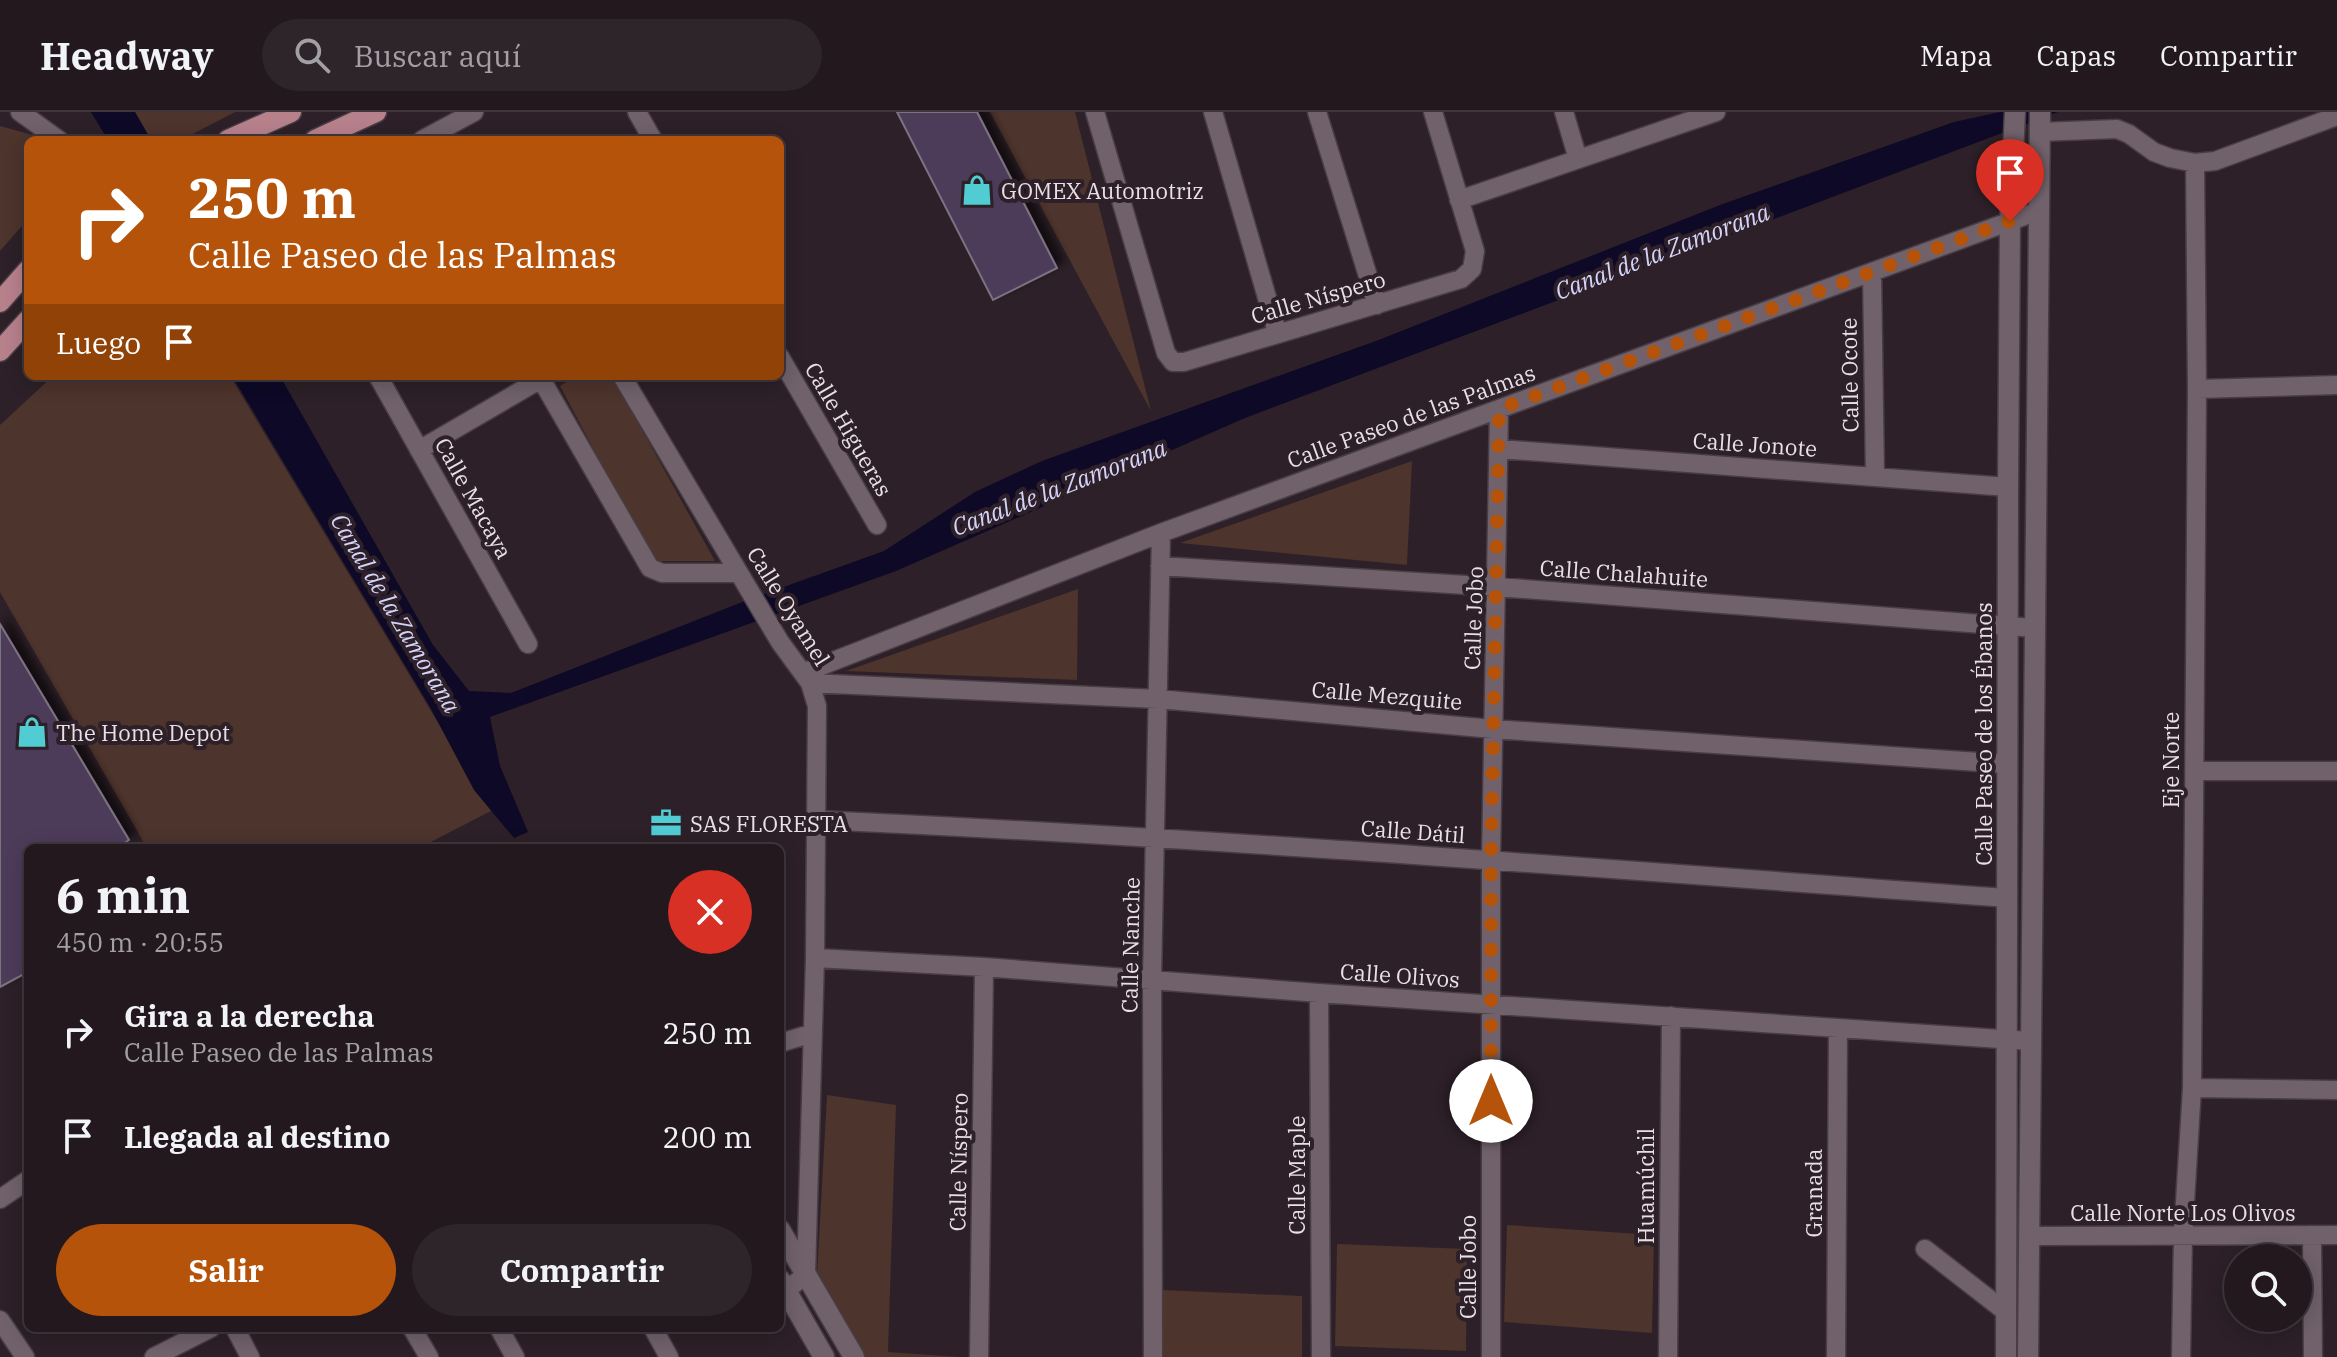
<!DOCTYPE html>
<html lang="es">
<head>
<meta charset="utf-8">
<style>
	:root { --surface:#22181e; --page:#2e252b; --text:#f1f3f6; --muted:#a2a0a4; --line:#3f373c; --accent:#b45309 }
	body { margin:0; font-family:"IBM Plex Serif",serif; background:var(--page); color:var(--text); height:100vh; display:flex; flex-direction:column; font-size:30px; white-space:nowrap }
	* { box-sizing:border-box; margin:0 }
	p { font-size:26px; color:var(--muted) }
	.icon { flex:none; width:44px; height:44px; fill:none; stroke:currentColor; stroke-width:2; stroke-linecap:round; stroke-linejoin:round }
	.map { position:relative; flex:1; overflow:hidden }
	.details { position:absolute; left:24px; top:732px; width:760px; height:488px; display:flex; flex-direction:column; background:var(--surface); border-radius:12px; box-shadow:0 4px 20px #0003,0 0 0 2px var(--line) }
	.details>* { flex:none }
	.top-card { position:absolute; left:24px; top:24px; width:760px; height:244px; border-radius:12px; box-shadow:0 4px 20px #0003,0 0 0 2px var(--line); background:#b45309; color:#fff; overflow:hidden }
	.buttons { position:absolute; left:2224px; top:1132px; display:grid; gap:16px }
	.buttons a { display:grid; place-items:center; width:88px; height:88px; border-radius:50%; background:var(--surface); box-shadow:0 4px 20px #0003,0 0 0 2px var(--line); font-size:40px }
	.pin { position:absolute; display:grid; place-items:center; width:68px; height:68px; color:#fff; margin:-82px -34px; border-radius:50% 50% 50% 0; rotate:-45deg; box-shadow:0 0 8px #0007 }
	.pin .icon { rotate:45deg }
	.me { position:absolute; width:88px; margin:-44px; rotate:0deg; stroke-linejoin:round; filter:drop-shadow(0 0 6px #0008) }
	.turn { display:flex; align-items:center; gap:28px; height:168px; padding:0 32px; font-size:36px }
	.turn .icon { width:104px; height:104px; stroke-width:2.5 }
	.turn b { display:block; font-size:56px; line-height:68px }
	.then { display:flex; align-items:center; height:76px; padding:0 32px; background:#0003; gap:16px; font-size:30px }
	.round { display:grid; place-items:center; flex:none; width:84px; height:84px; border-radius:42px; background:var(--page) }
	.head { display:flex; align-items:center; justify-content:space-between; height:136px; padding:0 32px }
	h1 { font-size:48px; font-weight:700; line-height:60px }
	.primary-button { display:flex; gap:16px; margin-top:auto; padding:16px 32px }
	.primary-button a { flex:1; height:92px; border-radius:48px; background:var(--accent); color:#fff; font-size:32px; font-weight:700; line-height:92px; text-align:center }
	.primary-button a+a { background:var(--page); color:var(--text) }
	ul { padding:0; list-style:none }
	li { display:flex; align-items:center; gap:24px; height:104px; padding:0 32px }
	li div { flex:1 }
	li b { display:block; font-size:30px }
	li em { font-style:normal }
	header { display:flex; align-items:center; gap:48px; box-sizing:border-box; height:112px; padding:0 40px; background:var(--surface); border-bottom:2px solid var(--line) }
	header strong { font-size:38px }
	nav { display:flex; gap:44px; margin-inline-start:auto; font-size:28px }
	.search { width:560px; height:72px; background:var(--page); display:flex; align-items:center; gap:20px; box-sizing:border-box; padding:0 28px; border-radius:44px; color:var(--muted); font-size:30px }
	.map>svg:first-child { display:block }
	.green { fill:#4d342c }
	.water { fill:#0d0926 }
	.building { fill:#4e3a5a; stroke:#7c7381; stroke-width:2; filter:url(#shadow) }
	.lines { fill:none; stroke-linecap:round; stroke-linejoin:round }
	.street-casing { stroke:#483d44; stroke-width:21 }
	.secondary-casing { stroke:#483d44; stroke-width:23 }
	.primary-casing { stroke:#483d44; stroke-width:23 }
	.street { stroke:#70616a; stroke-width:18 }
	.secondary { stroke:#70616a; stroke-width:20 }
	.primary { stroke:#b7818c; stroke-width:20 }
	.route { stroke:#b45309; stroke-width:14; stroke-dasharray:0 25.2 }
	.labels { text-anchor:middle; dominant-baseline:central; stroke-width:8; stroke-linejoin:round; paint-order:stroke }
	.poi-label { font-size:22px; fill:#e9e0e6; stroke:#2d2028; text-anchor:start }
	.street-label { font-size:22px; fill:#e9e0e6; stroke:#2d2028 }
	.water-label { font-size:24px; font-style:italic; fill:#d4d4fb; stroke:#2d2028 }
</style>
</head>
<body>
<header>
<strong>Headway</strong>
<div class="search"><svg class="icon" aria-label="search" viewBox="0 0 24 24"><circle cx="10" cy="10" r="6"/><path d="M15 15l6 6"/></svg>Buscar aquí</div>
<nav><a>Mapa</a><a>Capas</a><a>Compartir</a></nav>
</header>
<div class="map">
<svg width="2337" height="1245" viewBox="0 0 2337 1245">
	<defs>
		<filter id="shadow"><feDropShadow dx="7" dy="-7" stdDeviation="4" flood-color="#0009"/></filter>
	</defs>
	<rect width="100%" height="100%" fill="#2d2028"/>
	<path class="green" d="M135 0H235L181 28H151Z
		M990 0H1075L1151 299Z
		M0 14 51 28H28V107L0 139Z
		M53 264H230L491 699 419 736H147L0 480V313Z
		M575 264H612L715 449H653L560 274Z
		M1412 349 1407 453 1180 431Z
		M1078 477 1077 568 846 559Z
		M827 983 896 993 888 1240 960 1245H864L817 1163Z
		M1507 1113 1654 1123 1652 1221 1504 1210Z
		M1337 1132 1467 1137 1466 1239 1335 1234Z
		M1163 1178 1302 1184V1245H1163Z"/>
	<path class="water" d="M91 0H135L151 28H108Z
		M2000 0H2058L1245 306 896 459 490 605 500 654 528 720 514 726 474 678 430 595 232 264H280L433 533 469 579 511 581 750 487 884 439 975 380 1042 349 1376 229 1720 93 1954 10Z"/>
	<path class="building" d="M897 0H977L1057 156 993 188Z
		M0 512 129 728 116 736H28V860L0 875Z"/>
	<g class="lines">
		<defs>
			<path id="street" d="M20 0 59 28
				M637 0 653 28
				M1095 0 1166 241 1173 250H1184L1461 167 1472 157 1475 139 1433 0
				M1213 0 1277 220
				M1317 0 1377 193
				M1564 0 1578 47
				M2039 20 2117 17 2129 22 2154 40 2170 46 2195 51 2215 49 2337 4
				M422 28 474 0
				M1459 88 1716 0
				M1872 160 1875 365
				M780 245 877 413
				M378 264 528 532
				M622 264 780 530 810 571 817 594 815 846 806 1163 786 1178
				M2197 277 2337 273
				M1500 337 2008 375
				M419 338 541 267 650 456 662 461H739
				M1160 454 1498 475 2035 516
				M803 561 1161 421 2038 99
				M810 571 1158 587 1493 617 2008 652
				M2194 659H2337
				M817 708C1214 726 1610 757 2006 786
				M815 846 984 855 1319 881 2030 929
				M1319 881 1321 1245
				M780 931 813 921
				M2192 976 2337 978
				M0 1087 28 1068
				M2312 1123 2313 1245
				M2029 1124 2337 1123
				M1925 1137 2006 1200
				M0 1208 25 1245
				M235 1216 250 1245
				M412 1216 429 1245
				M499 1216 515 1245
				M653 1216 669 1245
				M154 1245 211 1216
				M979 1245 984 855
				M1153 1245 1152 867 1161 421
				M1491 1245V748L1499 297
				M1668 1245 1671 904
				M1836 1245 1838 918
				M2181 1245 2183 1123 2192 976 2197 277 2195 51"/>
			<path id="secondary" d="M780 1118 854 1245
				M780 1168 824 1245
				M2006 1245 2008 375 2010 109 2015 0
				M2028 1245 2040 0"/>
			<path id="primary" d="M228 28 291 0
				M315 28 376 0
				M0 190 28 158
				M0 239 28 208"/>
		</defs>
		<use href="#street" class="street-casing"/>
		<use href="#secondary" class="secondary-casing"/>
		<use href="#primary" class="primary-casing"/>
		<use href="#street" class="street"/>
		<use href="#secondary" class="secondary"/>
		<use href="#primary" class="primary"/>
	</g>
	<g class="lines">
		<path class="route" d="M1491 989V748L1499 297 2010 109"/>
	</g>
	<defs>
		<symbol id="shop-bare" viewBox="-9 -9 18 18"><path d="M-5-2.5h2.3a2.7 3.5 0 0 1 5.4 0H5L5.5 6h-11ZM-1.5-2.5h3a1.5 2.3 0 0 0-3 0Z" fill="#51ccd2" stroke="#2d2028" stroke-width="2.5" paint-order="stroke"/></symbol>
		<symbol id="office-bare" viewBox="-9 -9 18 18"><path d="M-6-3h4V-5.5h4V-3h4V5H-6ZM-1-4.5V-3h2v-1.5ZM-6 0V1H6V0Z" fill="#51ccd2" stroke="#2d2028" stroke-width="2.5" paint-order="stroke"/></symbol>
	</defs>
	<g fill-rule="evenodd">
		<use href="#shop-bare" x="955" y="56" width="44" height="44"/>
		<use href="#shop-bare" x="10" y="598" width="44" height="44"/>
		<use href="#office-bare" x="644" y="689" width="44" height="44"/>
	</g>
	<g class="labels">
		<g class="poi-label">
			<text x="1001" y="78">GOMEX Automotriz</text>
			<text x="56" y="620">The Home Depot</text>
			<text x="690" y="711">SAS FLORESTA</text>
		</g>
		<g class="street-label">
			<text transform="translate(1318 185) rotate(-16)">Calle Níspero</text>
			<text transform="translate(1849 263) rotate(-91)">Calle Ocote</text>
			<text transform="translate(1411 304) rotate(-20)">Calle Paseo de las Palmas</text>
			<text transform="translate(849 317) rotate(60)">Calle Higueras</text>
			<text transform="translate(1755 332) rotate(4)">Calle Jonote</text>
			<text transform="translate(474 386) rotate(61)">Calle Macaya</text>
			<text transform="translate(1624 461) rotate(4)">Calle Chalahuite</text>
			<text transform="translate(789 494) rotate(58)">Calle Oyamel</text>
			<text transform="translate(1473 506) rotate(-88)">Calle Jobo</text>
			<text transform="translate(1387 583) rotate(5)">Calle Mezquite</text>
			<text transform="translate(1983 622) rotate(-90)">Calle Paseo de los Ébanos</text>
			<text transform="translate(2170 648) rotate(-90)">Eje Norte</text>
			<text transform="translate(1413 719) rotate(4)">Calle Dátil</text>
			<text transform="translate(1130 833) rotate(-89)">Calle Nanche</text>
			<text transform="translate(1400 863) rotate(4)">Calle Olivos</text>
			<text transform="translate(958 1050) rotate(-89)">Calle Níspero</text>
			<text transform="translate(1296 1063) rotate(-90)">Calle Maple</text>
			<text transform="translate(1645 1074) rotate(-90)">Huamúchil</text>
			<text transform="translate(1813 1081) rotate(-90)">Granada</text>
			<text x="2183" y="1100">Calle Norte Los Olivos</text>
			<text transform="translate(1467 1155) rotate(-90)">Calle Jobo</text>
		</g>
		<g class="water-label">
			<text transform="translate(1662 139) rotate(-21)">Canal de la Zamorana</text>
			<text transform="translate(1059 375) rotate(-21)">Canal de la Zamorana</text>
			<text transform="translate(396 501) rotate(59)">Canal de la Zamorana</text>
		</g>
	</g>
</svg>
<div class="buttons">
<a><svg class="icon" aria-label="search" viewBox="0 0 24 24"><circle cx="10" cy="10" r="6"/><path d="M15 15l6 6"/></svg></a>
</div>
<div class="pin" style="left:2010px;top:109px;background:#d93025"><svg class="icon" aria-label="arrive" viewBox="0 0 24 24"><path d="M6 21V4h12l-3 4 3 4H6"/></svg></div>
<svg class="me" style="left:1491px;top:989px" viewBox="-20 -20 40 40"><circle r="19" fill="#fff"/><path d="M0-13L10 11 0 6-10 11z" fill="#b45309"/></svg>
<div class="top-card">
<div class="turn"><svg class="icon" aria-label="right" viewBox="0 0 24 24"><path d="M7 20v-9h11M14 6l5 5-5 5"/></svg><div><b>250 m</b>Calle Paseo de las Palmas</div></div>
<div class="then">Luego<svg class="icon" aria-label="arrive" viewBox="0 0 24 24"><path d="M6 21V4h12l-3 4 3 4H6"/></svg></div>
</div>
<section class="details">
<div class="head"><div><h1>6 min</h1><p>450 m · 20:55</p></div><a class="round" style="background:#d93025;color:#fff"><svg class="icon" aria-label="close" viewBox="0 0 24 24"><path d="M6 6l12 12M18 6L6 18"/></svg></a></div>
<ul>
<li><svg class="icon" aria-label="right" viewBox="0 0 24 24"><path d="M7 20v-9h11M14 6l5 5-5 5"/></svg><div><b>Gira a la derecha</b><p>Calle Paseo de las Palmas</p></div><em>250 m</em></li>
<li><svg class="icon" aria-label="arrive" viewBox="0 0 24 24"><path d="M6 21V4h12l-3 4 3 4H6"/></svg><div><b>Llegada al destino</b></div><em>200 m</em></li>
</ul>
<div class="primary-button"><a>Salir</a><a>Compartir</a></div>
</section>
</div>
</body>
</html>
